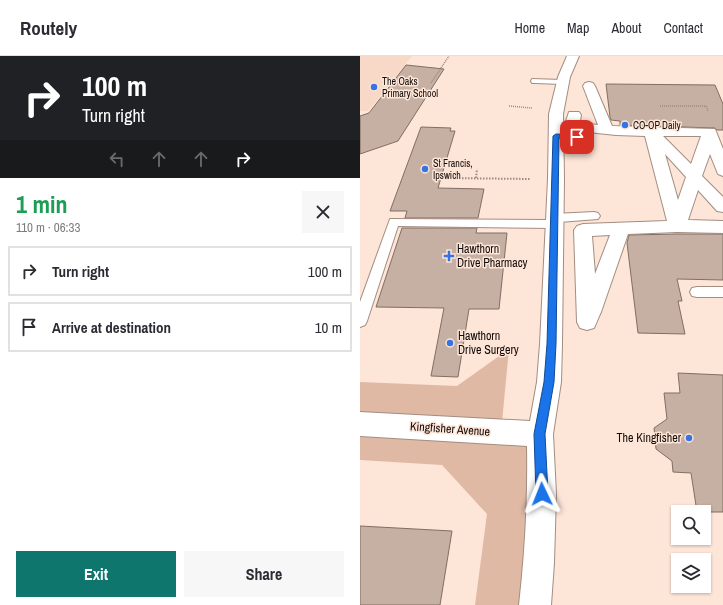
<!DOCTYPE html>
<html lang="en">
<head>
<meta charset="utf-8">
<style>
	:root { --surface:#fff; --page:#f7f7f7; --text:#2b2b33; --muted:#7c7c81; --line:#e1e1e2; --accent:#0f766e }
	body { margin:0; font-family:"Archivo Narrow",sans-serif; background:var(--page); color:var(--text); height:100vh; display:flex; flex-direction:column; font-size:15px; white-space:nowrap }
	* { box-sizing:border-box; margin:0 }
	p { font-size:13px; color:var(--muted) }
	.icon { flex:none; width:22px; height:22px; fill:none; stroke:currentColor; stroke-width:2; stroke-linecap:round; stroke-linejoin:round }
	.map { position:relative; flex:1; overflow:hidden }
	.panel { display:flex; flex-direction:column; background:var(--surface); width:360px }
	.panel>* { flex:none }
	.banner { background:#202124; color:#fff; overflow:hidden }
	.buttons { position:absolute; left:311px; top:449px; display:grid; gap:8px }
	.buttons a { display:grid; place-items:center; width:40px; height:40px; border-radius:0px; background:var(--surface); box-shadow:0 1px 3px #0004; font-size:20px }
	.pin { position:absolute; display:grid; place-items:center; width:34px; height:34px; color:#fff; margin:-17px; border-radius:8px; box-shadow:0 2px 6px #0006 }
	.me { position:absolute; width:44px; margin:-22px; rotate:358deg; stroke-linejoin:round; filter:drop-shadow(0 0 3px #0008) }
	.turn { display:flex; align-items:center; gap:14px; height:84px; padding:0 16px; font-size:18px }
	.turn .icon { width:52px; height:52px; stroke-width:2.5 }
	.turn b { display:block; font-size:28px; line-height:34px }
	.lanes { display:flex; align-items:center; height:38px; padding:0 16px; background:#0003; justify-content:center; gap:20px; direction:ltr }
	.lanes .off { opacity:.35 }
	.round { display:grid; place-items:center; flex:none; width:42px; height:42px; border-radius:0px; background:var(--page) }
	.overview { display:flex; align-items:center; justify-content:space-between; height:68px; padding:0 16px }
	h1 { font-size:24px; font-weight:700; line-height:30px; color:#1e9e55 }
	.button { display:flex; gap:8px; margin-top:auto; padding:8px 16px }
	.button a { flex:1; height:46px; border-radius:0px; background:var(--accent); color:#fff; font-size:16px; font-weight:700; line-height:46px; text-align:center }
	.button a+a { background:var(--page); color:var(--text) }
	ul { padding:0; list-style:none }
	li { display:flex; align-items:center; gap:12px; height:50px; margin:0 8px 6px; padding:0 8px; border:2px solid var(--line); border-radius:0px }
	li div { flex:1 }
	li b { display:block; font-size:15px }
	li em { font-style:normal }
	header { display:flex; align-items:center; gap:24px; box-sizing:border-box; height:56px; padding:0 20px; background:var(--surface); border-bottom:1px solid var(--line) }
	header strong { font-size:19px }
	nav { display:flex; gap:22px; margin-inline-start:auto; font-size:14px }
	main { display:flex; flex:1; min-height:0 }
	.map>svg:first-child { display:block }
	.built { fill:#f8d9c7 }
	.green { fill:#dfb9a4 }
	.building { fill:#c6afa3; stroke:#826e62 }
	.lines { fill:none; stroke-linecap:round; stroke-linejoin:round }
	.service-casing { stroke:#a38d81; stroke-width:2 }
	.pedestrian-casing { stroke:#a38d81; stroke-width:2 }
	.tertiary-casing { stroke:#a38d81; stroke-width:2 }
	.path-far1 { stroke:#9c8b82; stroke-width:1.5; stroke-dasharray:1 1; stroke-linecap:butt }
	.path { stroke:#9c8b82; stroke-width:2; stroke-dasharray:1.5 1.5; stroke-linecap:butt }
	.service { fill:#fff; fill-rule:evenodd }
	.pedestrian { fill:#fff; fill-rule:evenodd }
	.tertiary { fill:#fff; fill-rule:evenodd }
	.route { fill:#1a73e8; stroke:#114b97 }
	.poi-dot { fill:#3773e2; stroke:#fde5d8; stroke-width:1.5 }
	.labels { text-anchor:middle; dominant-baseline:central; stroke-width:3; stroke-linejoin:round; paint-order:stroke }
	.far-poi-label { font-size:10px; fill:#110a06; stroke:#fde5d8; text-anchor:start }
	.poi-label { font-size:12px; fill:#110a06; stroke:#fde5d8; text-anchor:start }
	.street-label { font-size:12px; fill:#110a06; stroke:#fde5d8 }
</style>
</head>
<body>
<header>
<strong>Routely</strong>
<nav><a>Home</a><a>Map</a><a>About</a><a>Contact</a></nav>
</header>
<main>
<section class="panel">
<div class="banner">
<div class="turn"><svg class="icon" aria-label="right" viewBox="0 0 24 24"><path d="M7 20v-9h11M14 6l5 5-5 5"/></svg><div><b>100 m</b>Turn right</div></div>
<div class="lanes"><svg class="icon off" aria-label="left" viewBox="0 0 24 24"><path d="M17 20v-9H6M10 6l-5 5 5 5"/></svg><svg class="icon off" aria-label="ahead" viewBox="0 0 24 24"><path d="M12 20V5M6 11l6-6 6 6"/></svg><svg class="icon off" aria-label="ahead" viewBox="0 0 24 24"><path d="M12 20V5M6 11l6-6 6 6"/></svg><svg class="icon" aria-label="right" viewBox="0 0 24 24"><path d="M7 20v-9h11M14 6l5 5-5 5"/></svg></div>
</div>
<div class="overview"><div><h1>1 min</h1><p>110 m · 06:33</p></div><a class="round"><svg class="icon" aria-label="close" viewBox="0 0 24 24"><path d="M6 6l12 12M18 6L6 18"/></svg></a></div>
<ul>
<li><svg class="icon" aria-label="right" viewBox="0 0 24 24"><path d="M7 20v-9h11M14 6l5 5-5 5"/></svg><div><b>Turn right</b></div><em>100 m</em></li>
<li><svg class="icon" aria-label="arrive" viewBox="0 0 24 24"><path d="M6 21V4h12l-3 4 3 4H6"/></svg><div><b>Arrive at destination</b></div><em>10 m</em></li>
</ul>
<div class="button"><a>Exit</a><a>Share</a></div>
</section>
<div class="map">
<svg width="363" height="549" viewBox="0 0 363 549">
	<rect width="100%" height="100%" fill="#fde5d8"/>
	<path class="built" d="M0 0H52L8 55H0Z"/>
	<path class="green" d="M149 293 141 376 180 378 175 549H115L127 458 82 409 0 404V326L97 330Z"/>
	<path class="building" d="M46 9 84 13 38 85 0 98V60L9 57Z
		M246 28 355 29 363 48V74H357L355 72 260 69V65L251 64 250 61Z
		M61 71 91 72 90 75H95L78 132 124 133 118 162H45L47 155H30Z
		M42 172H117L116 177H147L139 253H109L98 321 71 320 84 252 16 251Z
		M317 178H363V224L317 223 322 245H318L325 278 278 277 267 187 269 179Z
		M318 317 363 319V456H337L331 417 313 416 312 405 296 393 294 372 307 363 304 337H320Z
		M0 470 92 475 80 549H0Z"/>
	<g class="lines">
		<defs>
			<path id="service" d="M172 23 202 24 206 26 202 28 175 27H172L171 25Z
				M196 77 223 78 228 81 223 84 193 82 191 80 193 78Z
				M234 156 238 157 240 160 238 163 199 166 201 168 199 171 195 172 38 170 7 265 5 269 0 271V246L30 163 190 164 188 162 190 159 194 158Z
				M337 231H363V241H337L332 240 330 236 332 232Z"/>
			<path id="pedestrian" d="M229 26 233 27 235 30 252 70 355 73 363 93V120L358 118 350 98 342 120 363 141V156L357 155 338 134 328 164 363 165V177L317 176 268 178 241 256C238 262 237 266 234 272L227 274 220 272 217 266 214 174 217 170 223 168 307 165 285 80 256 79 218 75 213 74 206 65 209 56H219L221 59 220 65 222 67 238 69 223 30 225 27ZM303 80H341L331 108ZM305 98 326 121 318 144ZM250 179 235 218 232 180Z"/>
			<path id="tertiary" d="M207 0H219L210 21 203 58 204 123 202 288 201 326 193 378 196 438 194 507 191 549H159C165 496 168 443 167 390L0 380V356L170 365 177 326 180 288 188 123 189 58 198 21Z"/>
		</defs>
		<use href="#service" class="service-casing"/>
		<use href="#pedestrian" class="pedestrian-casing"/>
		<use href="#tertiary" class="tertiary-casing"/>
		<path class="path-far1" d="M71 27 89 0
			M149 50 172 52
			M300 50H346L348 55"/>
		<path class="path" d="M81 122 171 123
			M116 122 117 113"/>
		<use href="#service" class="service"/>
		<use href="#pedestrian" class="pedestrian"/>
		<use href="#tertiary" class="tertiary"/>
	</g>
	<path class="route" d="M196 78 217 79 220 81 217 83 199 82 196 288 194 326 185 378 188 438 186 442 182 444 178 442 176 438 174 378 184 326 187 288 193 80Z"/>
	<g class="poi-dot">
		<circle cx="14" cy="31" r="4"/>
		<circle cx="265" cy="69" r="4"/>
		<circle cx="65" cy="113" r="4"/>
		<path d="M87 194h4v4h4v4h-4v4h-4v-4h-4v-4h4z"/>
		<circle cx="90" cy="287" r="4"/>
		<circle cx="329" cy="382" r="4"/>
	</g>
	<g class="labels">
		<g class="far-poi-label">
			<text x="22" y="25">The Oaks<tspan x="22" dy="12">Primary School</tspan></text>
			<text x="273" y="69">CO-OP Daily</text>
			<text x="73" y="107">St Francis,<tspan x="73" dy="12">Ipswich</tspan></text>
		</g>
		<g class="poi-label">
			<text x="97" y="193">Hawthorn<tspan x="97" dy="14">Drive Pharmacy</tspan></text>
			<text x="98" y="280">Hawthorn<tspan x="98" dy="14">Drive Surgery</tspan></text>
			<text x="321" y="382" text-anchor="end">The Kingfisher</text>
		</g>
		<g class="street-label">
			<text transform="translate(90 373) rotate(4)">Kingfisher Avenue</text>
		</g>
	</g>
</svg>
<div class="buttons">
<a><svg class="icon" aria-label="search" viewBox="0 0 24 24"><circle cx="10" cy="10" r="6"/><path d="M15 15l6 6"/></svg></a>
<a><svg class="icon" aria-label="layers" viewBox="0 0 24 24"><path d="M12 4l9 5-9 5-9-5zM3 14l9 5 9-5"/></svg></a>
</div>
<div class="pin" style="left:217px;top:81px;background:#d93025"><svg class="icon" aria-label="arrive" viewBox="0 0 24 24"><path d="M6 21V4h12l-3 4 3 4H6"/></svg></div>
<svg class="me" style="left:182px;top:438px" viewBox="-20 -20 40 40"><path d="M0-17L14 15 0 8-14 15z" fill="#1a73e8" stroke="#fff" stroke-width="4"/></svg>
</div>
</main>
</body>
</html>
